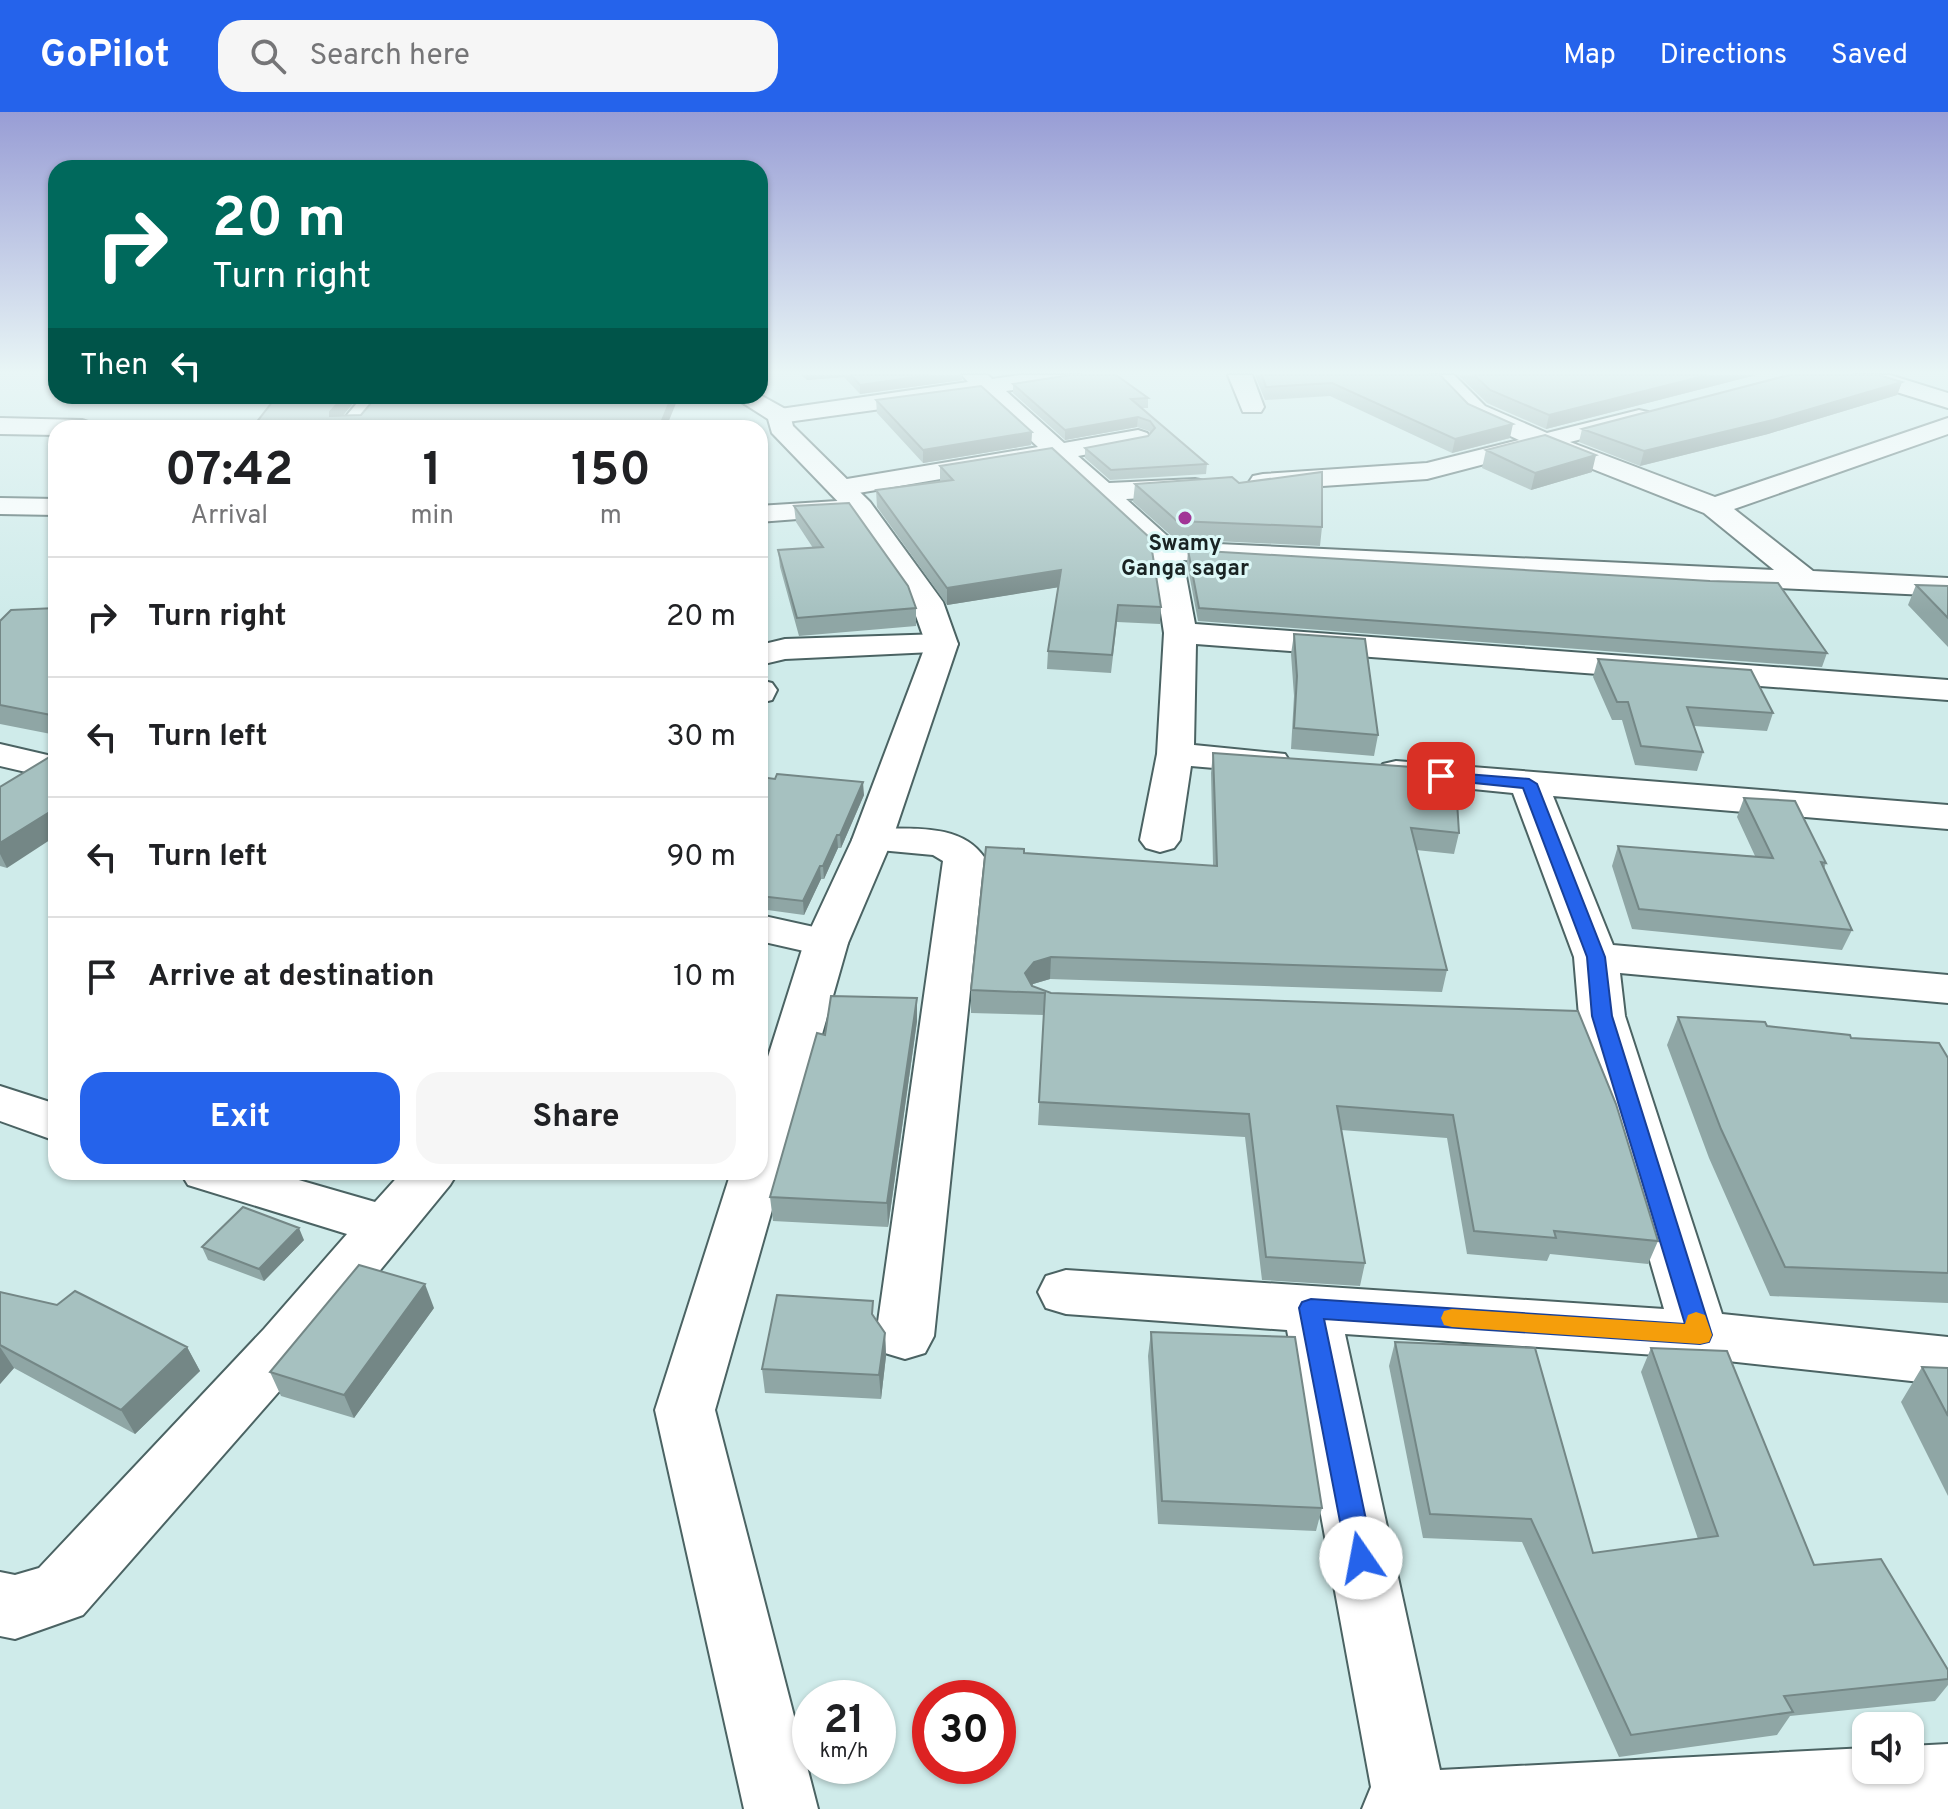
<!DOCTYPE html>
<html lang="en">
<head>
<meta charset="utf-8">
<style>
	:root { --surface:#fff; --page:#f6f6f6; --text:#202124; --muted:#757577; --line:#e0e0e0; --accent:#2563eb }
	body { margin:0; font-family:Overpass,sans-serif; background:var(--page); color:var(--text); height:100vh; display:flex; flex-direction:column; font-size:30px; white-space:nowrap }
	* { box-sizing:border-box; margin:0 }
	p { font-size:26px; color:var(--muted) }
	.icon { flex:none; width:44px; height:44px; fill:none; stroke:currentColor; stroke-width:2; stroke-linecap:round; stroke-linejoin:round }
	.map { position:relative; flex:1; overflow:hidden }
	.sheet { position:absolute; left:48px; top:308px; width:720px; height:760px; display:flex; flex-direction:column; background:var(--surface); border-radius:24px; box-shadow:0 2px 6px #0004 }
	.sheet>* { flex:none }
	.banner { position:absolute; left:48px; top:48px; width:720px; height:244px; border-radius:24px; box-shadow:0 2px 6px #0004; background:#00695c; color:#fff; overflow:hidden }
	.buttons { position:absolute; left:1852px; top:1600px; display:grid; gap:16px }
	.buttons a { display:grid; place-items:center; width:72px; height:72px; border-radius:16px; background:var(--surface); box-shadow:0 2px 6px #0004; font-size:40px }
	.speed { position:absolute; left:792px; top:1568px; display:flex; gap:16px; font-size:40px; font-weight:700; text-align:center }
	.speed>* { display:grid; place-content:center; width:104px; height:104px; border-radius:50%; background:var(--surface); box-shadow:0 2px 6px #0004; line-height:1 }
	.speed small { font-size:20px; font-weight:400 }
	.speed .limit { border:12px solid #d22; background:#fff; color:#111 }
	.pin { position:absolute; display:grid; place-items:center; width:68px; height:68px; color:#fff; margin:-34px; border-radius:16px; box-shadow:0 4px 12px #0006 }
	.me { position:absolute; width:88px; margin:-44px; rotate:348deg; stroke-linejoin:round; filter:drop-shadow(0 0 6px #0008) }
	.turn { display:flex; align-items:center; gap:28px; height:168px; padding:0 32px; font-size:36px }
	.turn .icon { width:104px; height:104px; stroke-width:2.5 }
	.turn b { display:block; font-size:56px; line-height:68px }
	.then { display:flex; align-items:center; height:76px; padding:0 32px; background:#0003; gap:16px; font-size:30px }
	.eta { display:flex; justify-content:space-evenly; align-items:center; height:136px; text-align:center }
	.eta b { font-size:48px; font-weight:700; line-height:56px }
	.action { display:flex; gap:16px; margin-top:auto; padding:16px 32px }
	.action a { flex:1; height:92px; border-radius:24px; background:var(--accent); color:#fff; font-size:32px; font-weight:700; line-height:92px; text-align:center }
	.action a+a { background:var(--page); color:var(--text) }
	ul { padding:0; list-style:none }
	li { display:flex; align-items:center; gap:24px; height:120px; padding:0 32px; border-top:2px solid var(--line) }
	li div { flex:1 }
	li b { display:block; font-size:30px }
	li em { font-style:normal }
	header { display:flex; align-items:center; gap:48px; box-sizing:border-box; height:112px; padding:0 40px; background:var(--accent); color:#fff }
	header strong { font-size:38px }
	nav { display:flex; gap:44px; margin-inline-start:auto; font-size:28px }
	.search { width:560px; height:72px; background:var(--page); display:flex; align-items:center; gap:20px; box-sizing:border-box; padding:0 28px; border-radius:24px; color:var(--muted); font-size:30px }
	.map>svg:first-child { display:block }
	.lines { fill:none; stroke-linecap:round; stroke-linejoin:round }
	.minor-casing { stroke:#4b6363; stroke-width:4 }
	.tertiary-casing { stroke:#4b6363; stroke-width:4 }
	.minor { fill:#fff; fill-rule:evenodd }
	.tertiary { fill:#fff; fill-rule:evenodd }
	.wall { fill:#8fa6a5 }
	.shaded-wall { fill:#748786 }
	.building { fill:#a6c1c0; stroke:#748786; stroke-width:2 }
	.route { fill:#2563eb; stroke:#184099; stroke-width:2 }
	.slow { fill:#f59e0b }
	.poi-dot { fill:#a13697; stroke:#dcf8f7; stroke-width:3 }
	.labels { text-anchor:middle; dominant-baseline:central; stroke-width:6; stroke-linejoin:round; paint-order:stroke }
	.far-poi-label { font-size:22px; font-weight:bold; fill:#192323; stroke:#dcf8f7 }
</style>
</head>
<body>
<header>
<strong>GoPilot</strong>
<div class="search"><svg class="icon" aria-label="search" viewBox="0 0 24 24"><circle cx="10" cy="10" r="6"/><path d="M15 15l6 6"/></svg>Search here</div>
<nav><a>Map</a><a>Directions</a><a>Saved</a></nav>
</header>
<div class="map">
<svg width="1948" height="1697" viewBox="0 0 1948 1697">
	<rect width="100%" height="100%" fill="#cfebea"/>
	<g class="lines">
		<defs>
			<path id="minor" d="M962 263H988L992 267 1020 263H1082L1078 268 1070 270 1006 279 1064 331 1138 318 1147 321 1151 326 1147 331 1078 344 1109 371 1195 367 1205 369 1209 375 1205 381 1195 383 1126 387 1174 430 1774 458 1704 401 1542 337 1427 367 1263 378 1253 376 1249 370 1253 364 1263 362 1427 351 1519 328 1467 304 1429 263H1454L1485 294 1547 321 1639 298 1648 300 1651 305 1648 310 1570 330 1715 385 1948 306V322L1734 397 1813 459 1948 466V484L1183 448 1195 512 1948 568V588L1196 532 1194 633 1285 642 1290 650 1285 658 1272 661 1191 654 1180 728 1174 736 1160 740 1146 736 1140 728 1157 642 1164 521 1152 441 1052 348 841 384 831 382 827 376 831 370 841 368 1038 335 982 283 780 311 771 309 768 304 771 299 780 297 968 270Z
				M1228 263H1252L1264 295 1261 300H1243Z
				M1854 263H1890L1948 281V296L1858 268Z
				M363 284H388L362 316H336Z
				M0 306 82 308 91 311 95 316H56V323L0 322Z
				M0 386 56 387V403L0 402Z
				M853 388 863 390 867 396 863 402 760 410V394Z
				M942 522 954 525 958 532 954 539 785 547 760 553V533L785 527Z
				M760 568 772 571 777 578 772 588 760 591Z
				M0 632 56 645V667L0 654Z
				M1396 649 1948 693V717L1553 684 1613 833 1948 863V891L1620 861 1625 904 1722 1202 1948 1225V1273L1700 1246 1345 1222 1440 1658 1866 1636V1658H1910V1634L1948 1632V1697H1362L1371 1675 1287 1218 1066 1202 1046 1196 1038 1180 1046 1164 1066 1158 1664 1197 1579 904 1574 845 1513 681 1383 668 1377 660 1383 652Z
				M872 716C910 718 960 710 984 745L934 1224 925 1241 905 1247 885 1241 876 1224 943 749 933 743 858 736 852 728 858 720Z
				M760 803 841 821 848 831 841 841 826 844 760 829Z
				M0 974 56 992V1029L0 1009Z
				M180 1060H271L375 1090 402 1060H458L450 1073 304 1251 83 1503 15 1527 0 1524V1460L15 1463 39 1456 264 1217 347 1122 188 1073Z"/>
			<path id="tertiary" d="M760 283 789 299 793 314 870 390 943 490 958 532 892 728 848 831 715 1298 818 1697H744L655 1298 731 1060H760V970L804 831 852 728 926 532 911 490 850 402 772 321 768 307 732 284Z"/>
		</defs>
		<use href="#minor" class="minor-casing"/>
		<use href="#tertiary" class="tertiary-casing"/>
		<use href="#minor" class="minor"/>
		<use href="#tertiary" class="tertiary"/>
	</g>
	<path class="wall" d="M801 263H962V268L860 282 844 265 807 268Z
		M1255 263H1440L1468 292 1510 326 1452 341 1330 284 1265 288Z
		M1458 263H1756L1546 317 1487 291Z
		M1902 270 1897 283 1768 322 1640 354 1579 330 1582 317Z
		M1013 272 1148 286V296H1141L1207 352 1206 362 1110 368 1085 346V336L1148 324 1151 321 1149 319 1137 315 1065 328 1013 281Z
		M876 288 1032 320 1031 333 923 351 877 301Z
		M1486 338 1592 360 1531 378 1482 356Z
		M940 354 1161 495 1160 512 1117 510 1111 561 1047 557 1048 539 1058 475 947 493 877 395 876 378 940 370Z
		M1239 371 1322 415 1320 434 1175 427 1133 390 1135 372Z
		M794 394 916 496V514L799 524 780 455 778 438 813 436 796 410Z
		M1188 438 1827 541 1822 555 1198 509 1187 451Z
		M1916 473 1948 474V535L1908 493Z
		M56 496V623L0 612V509Z
		M1294 522 1378 623 1374 644 1291 637 1294 584 1291 542Z
		M1598 547 1773 601 1767 619 1694 614 1703 640 1697 659 1635 653 1622 608H1612L1593 565Z
		M1213 641 1459 721 1454 742 1416 738 1447 858 1442 880 1050 867 1033 872 1032 874 1051 881 1578 899 1658 1129 1648 1152 1550 1142 1547 1149 1467 1142 1447 1026 1341 1018 1365 1151 1360 1174 1262 1168 1245 1025 1038 1013 1044 903 971 901V878L1213 753 1211 661Z
		M760 665 864 683 841 736H838L824 767H821L804 803 760 797Z
		M0 675 7 756 0 754Z
		M1744 686 1826 751 1824 757 1852 818 1842 838 1632 817 1612 754 1618 734 1755 744 1737 705Z
		M917 886V909L888 1115 773 1109 770 1085Z
		M1678 905 1767 914 1851 926 1948 946V1191L1770 1184 1709 1046 1667 933Z
		M304 1128 264 1169 208 1148 202 1135Z
		M0 1180 187 1235 200 1259 135 1322 14 1256 0 1272Z
		M434 1196 354 1306 281 1284 270 1260Z
		M1151 1220 1322 1396 1316 1419 1158 1412 1148 1244Z
		M885 1221 886 1244 881 1287 765 1281 762 1257Z
		M1395 1230 1593 1441 1698 1427 1641 1260 1651 1236 1814 1453 1948 1567V1573L1935 1589 1790 1604 1777 1623 1619 1645 1522 1430 1423 1426 1389 1254Z
		M1922 1255 1948 1256V1384L1901 1290Z"/>
	<path class="shaded-wall" d="M806 263H844V265L807 268Z
		M930 263H962V268L860 282V273Z
		M1708 263H1756L1546 317 1549 303Z
		M1902 270 1897 283 1768 322 1640 354 1644 339Z
		M344 284H359L333 316 330 300Z
		M672 284H679L666 316H659Z
		M1138 305 1137 315 1065 328V318Z
		M1513 312 1510 326 1452 341 1455 327Z
		M1032 320 1031 333 923 351V338Z
		M1596 343 1592 360 1531 378 1535 361Z
		M1061 458 1060 475 947 493V476Z
		M863 670 864 683 841 736 840 723Z
		M56 696V724L7 756 0 742V731Z
		M837 723 838 736 824 767 823 754Z
		M820 754 821 767 804 803 803 789Z
		M1051 845 1050 867 1033 872 1027 880 1025 861 1034 850Z
		M917 886V909L888 1115 887 1091Z
		M765 912 768 935 760 960V928Z
		M299 1116 304 1128 264 1169 259 1157Z
		M425 1172 434 1196 354 1306 344 1283Z
		M885 1221 886 1244 881 1287 879 1263Z
		M0 1235 14 1256 0 1272Z
		M187 1235 200 1259 135 1322 121 1298Z"/>
	<path class="building" d="M851 263H931L860 273Z
		M1070 263H1116L1148 286 1131 287 1207 352 1111 358 1085 336 1148 324 1155 316 1150 309 1138 305 1065 318 1013 272Z
		M1262 263H1440L1468 292 1513 312 1455 327 1332 271 1266 275Z
		M1474 263H1708L1549 303 1490 278Z
		M1789 263H1879L1902 270 1773 308 1644 339 1582 317Z
		M981 274 1032 320 923 338 876 288Z
		M277 284H344L330 300V304L361 303 377 284H672L659 316H252Z
		M1545 323 1596 343 1535 361 1486 338Z
		M1052 336 1150 426 1161 495 1118 493 1112 543 1048 539 1061 458 947 476 876 378 953 368 940 354Z
		M1322 360V415L1177 409 1135 372 1232 365 1239 371Z
		M849 391 908 474 916 496 797 506 778 438 823 435 794 394Z
		M1188 438 1710 469 1778 471 1827 541 1199 496Z
		M1916 473 1948 474V506Z
		M56 496V604L0 593V509L11 498Z
		M1294 522 1365 527 1378 623 1294 616 1297 564Z
		M1598 547 1751 558 1773 601 1687 595 1703 640 1641 634 1628 590H1617Z
		M56 641V696L0 731V675Z
		M1213 641 1455 658 1459 721 1411 716 1447 858 1051 845 1034 850 1025 861 1032 874 1051 881 1578 899 1616 992 1658 1129 1554 1119 1556 1126 1474 1119 1453 1003 1337 994 1365 1151 1266 1145 1249 1002 1039 990 1045 881 971 878 986 735 1024 737V741L1217 754Z
		M777 662 863 670 840 723H837L823 754H820L803 789 760 784V665L775 667Z
		M1744 686 1795 689 1826 751 1821 750 1852 818 1639 797 1618 734 1773 746Z
		M831 884 917 886 887 1091 770 1085 817 921 825 923Z
		M1678 905 1765 910 1767 914 1850 923 1851 926 1939 931 1948 946V1161L1785 1155 1721 1017Z
		M760 911 765 912 760 928Z
		M243 1095 299 1116 259 1157 202 1135Z
		M359 1153 425 1172 344 1283 270 1260Z
		M75 1179 187 1235 121 1298 0 1233V1180L57 1193Z
		M777 1183 873 1189 872 1202 885 1221 879 1263 762 1257Z
		M1151 1220 1295 1225 1322 1396 1162 1389Z
		M1395 1230 1535 1236 1593 1441 1718 1424 1651 1236 1727 1239 1814 1453 1881 1447 1948 1558V1567L1784 1584 1793 1600 1631 1623 1531 1407 1430 1402Z
		M1922 1255 1948 1256V1304Z"/>
	<linearGradient id="sky" x2="0" y2="1"><stop stop-color="#989dd5"/><stop offset="0.52" stop-color="#e9f6f6"/><stop offset="1" stop-color="#e9f6f6" stop-opacity="0"/></linearGradient>
	<rect width="1948" height="501" fill="url(#sky)"/>
	<path class="route" d="M1441 660 1529 667 1537 672 1605 845 1612 904 1712 1223 1709 1230 1700 1232 1324 1207 1374 1446 1370 1455 1361 1458 1351 1455 1347 1446 1299 1196 1302 1190 1311 1187 1685 1212 1592 904 1587 845 1523 676 1435 667 1433 664Z"/>
	<path class="slow" d="M1452 1197 1685 1212 1688 1203 1696 1200 1705 1203 1712 1223 1709 1230 1700 1232 1452 1215 1444 1213 1441 1206 1444 1199Z"/>
	<circle class="poi-dot" cx="1185" cy="406" r="8"/>
	<g class="labels">
		<g class="far-poi-label">
			<text x="1185" y="432">Swamy<tspan x="1185" dy="25">Ganga sagar</tspan></text>
		</g>
	</g>
</svg>
<div class="buttons">
<a><svg class="icon" aria-label="sound" viewBox="0 0 24 24"><path d="M4 9h4l5-4v14l-5-4H4zM17 9q2 3 0 6"/></svg></a>
</div>
<div class="speed"><div>21<small>km/h</small></div><div class="limit">30</div></div>
<div class="pin" style="left:1441px;top:664px;background:#d93025"><svg class="icon" aria-label="arrive" viewBox="0 0 24 24"><path d="M6 21V4h12l-3 4 3 4H6"/></svg></div>
<svg class="me" style="left:1361px;top:1446px" viewBox="-20 -20 40 40"><circle r="19" fill="#fff"/><path d="M0-13L10 11 0 6-10 11z" fill="#2563eb"/></svg>
<div class="banner">
<div class="turn"><svg class="icon" aria-label="right" viewBox="0 0 24 24"><path d="M7 20v-9h11M14 6l5 5-5 5"/></svg><div><b>20 m</b>Turn right</div></div>
<div class="then">Then<svg class="icon" aria-label="left" viewBox="0 0 24 24"><path d="M17 20v-9H6M10 6l-5 5 5 5"/></svg></div>
</div>
<section class="sheet">
<div class="eta">
<div><b>07:42</b><p>Arrival</p></div>
<div><b>1</b><p>min</p></div>
<div><b>150</b><p>m</p></div>
</div>
<ul>
<li><svg class="icon" aria-label="right" viewBox="0 0 24 24"><path d="M7 20v-9h11M14 6l5 5-5 5"/></svg><div><b>Turn right</b></div><em>20 m</em></li>
<li><svg class="icon" aria-label="left" viewBox="0 0 24 24"><path d="M17 20v-9H6M10 6l-5 5 5 5"/></svg><div><b>Turn left</b></div><em>30 m</em></li>
<li><svg class="icon" aria-label="left" viewBox="0 0 24 24"><path d="M17 20v-9H6M10 6l-5 5 5 5"/></svg><div><b>Turn left</b></div><em>90 m</em></li>
<li><svg class="icon" aria-label="arrive" viewBox="0 0 24 24"><path d="M6 21V4h12l-3 4 3 4H6"/></svg><div><b>Arrive at destination</b></div><em>10 m</em></li>
</ul>
<div class="action"><a>Exit</a><a>Share</a></div>
</section>
</div>
</body>
</html>
